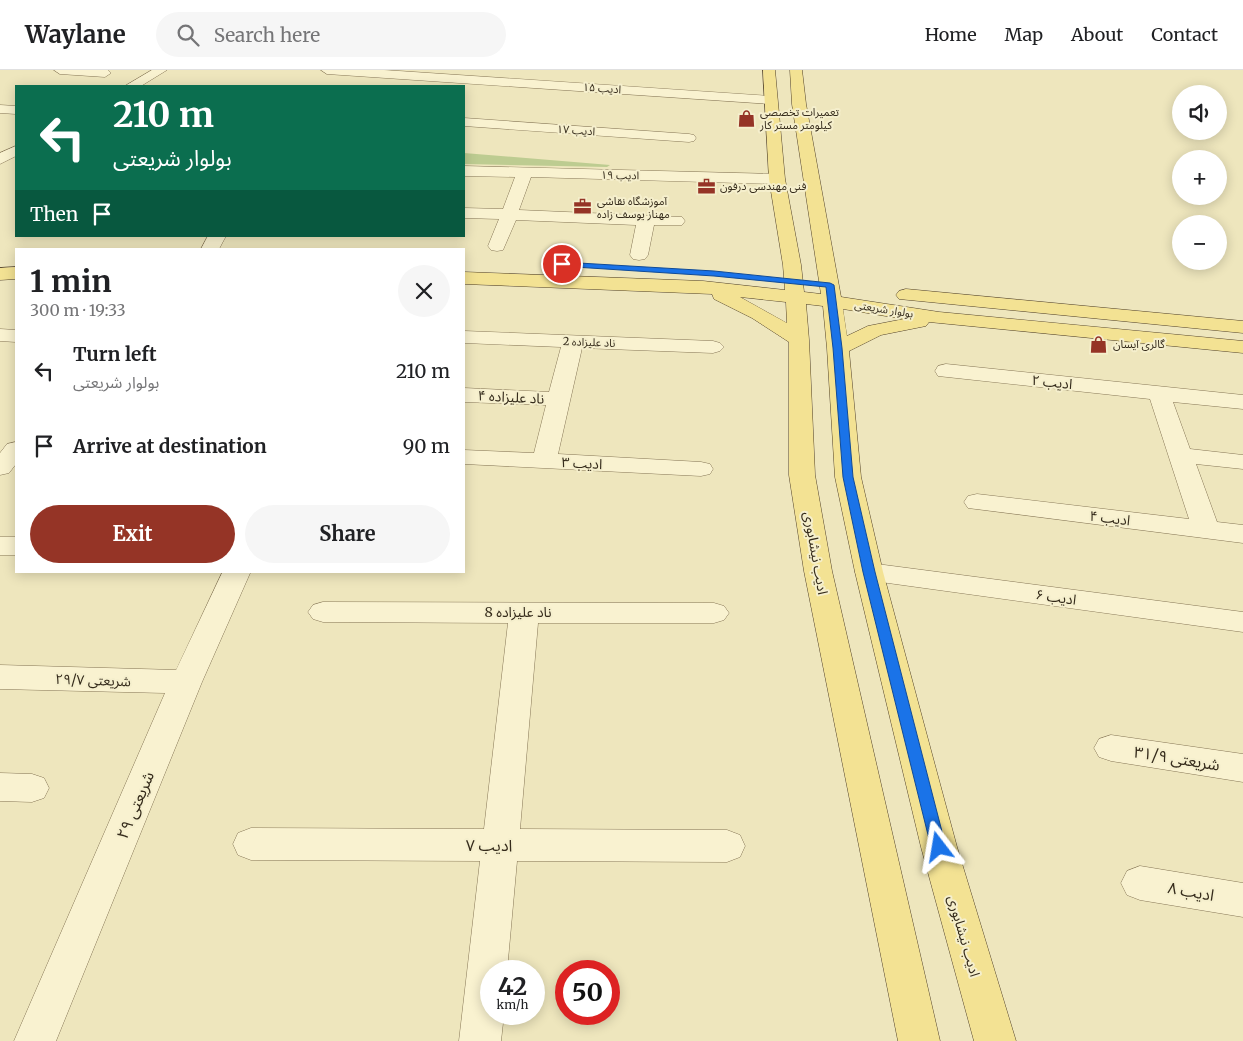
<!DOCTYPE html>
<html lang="en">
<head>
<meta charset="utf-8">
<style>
	:root { --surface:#fff; --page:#f6f6f6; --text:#202124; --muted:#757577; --line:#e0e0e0; --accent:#953426 }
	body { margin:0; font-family:Merriweather,"Noto Sans Arabic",serif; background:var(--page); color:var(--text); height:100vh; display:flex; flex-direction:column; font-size:19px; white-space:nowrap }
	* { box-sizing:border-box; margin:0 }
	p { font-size:16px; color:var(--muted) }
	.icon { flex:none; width:28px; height:28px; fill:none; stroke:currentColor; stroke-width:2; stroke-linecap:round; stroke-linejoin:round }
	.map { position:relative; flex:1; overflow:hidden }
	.drawer { position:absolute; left:15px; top:178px; width:450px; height:325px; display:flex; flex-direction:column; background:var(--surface); border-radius:0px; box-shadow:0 2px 12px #0003 }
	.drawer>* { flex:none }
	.banner { position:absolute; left:15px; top:15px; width:450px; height:152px; border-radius:0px; box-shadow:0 2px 12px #0003; background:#0b6e4f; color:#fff; overflow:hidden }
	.controls { position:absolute; left:1172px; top:15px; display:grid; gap:10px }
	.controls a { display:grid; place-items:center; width:55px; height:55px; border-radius:50%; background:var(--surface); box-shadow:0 2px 12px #0003; font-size:25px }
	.speed { position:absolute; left:480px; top:890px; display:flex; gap:10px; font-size:25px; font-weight:700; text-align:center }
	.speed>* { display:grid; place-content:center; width:65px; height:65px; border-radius:50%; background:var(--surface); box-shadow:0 2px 12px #0003; line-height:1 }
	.speed small { font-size:12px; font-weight:400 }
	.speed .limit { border:8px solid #d22; background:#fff; color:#111 }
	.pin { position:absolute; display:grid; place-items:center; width:42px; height:42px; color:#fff; margin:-21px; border:2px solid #fff; border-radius:50%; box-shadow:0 1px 5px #0007 }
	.me { position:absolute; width:55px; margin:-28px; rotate:346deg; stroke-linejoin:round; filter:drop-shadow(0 0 4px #0008) }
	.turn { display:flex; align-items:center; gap:18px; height:105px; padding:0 15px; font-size:22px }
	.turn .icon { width:65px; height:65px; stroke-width:2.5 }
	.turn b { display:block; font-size:35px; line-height:42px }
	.then { display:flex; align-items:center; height:48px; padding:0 15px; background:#0003; gap:10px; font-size:19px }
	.round { display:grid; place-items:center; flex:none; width:52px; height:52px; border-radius:26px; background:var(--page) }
	.summary { display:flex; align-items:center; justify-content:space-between; height:85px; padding:0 15px }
	h1 { font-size:30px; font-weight:700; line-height:38px }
	.button { display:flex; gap:10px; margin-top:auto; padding:10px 15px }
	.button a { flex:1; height:58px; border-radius:30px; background:var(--accent); color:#fff; font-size:20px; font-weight:700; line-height:58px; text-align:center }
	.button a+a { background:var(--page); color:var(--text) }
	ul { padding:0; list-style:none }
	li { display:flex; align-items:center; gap:15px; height:75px; padding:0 15px }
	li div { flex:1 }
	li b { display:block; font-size:19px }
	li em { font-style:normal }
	header { display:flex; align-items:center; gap:30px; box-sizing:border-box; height:70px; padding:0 25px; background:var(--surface); border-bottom:1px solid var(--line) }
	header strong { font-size:24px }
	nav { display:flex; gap:28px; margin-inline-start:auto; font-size:18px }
	.search { width:350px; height:45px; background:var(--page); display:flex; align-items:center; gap:12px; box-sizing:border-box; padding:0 18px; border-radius:28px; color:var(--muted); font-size:19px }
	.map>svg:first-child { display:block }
	.green { fill:#bdcc91 }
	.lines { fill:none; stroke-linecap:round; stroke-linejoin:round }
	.minor-casing { stroke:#867656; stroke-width:1 }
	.major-casing { stroke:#53432b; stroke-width:1 }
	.minor { fill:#f9f2d0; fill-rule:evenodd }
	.major { fill:#f3e293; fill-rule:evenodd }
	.route { fill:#1a73e8; stroke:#114b97 }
	.labels { text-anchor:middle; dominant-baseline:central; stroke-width:4; stroke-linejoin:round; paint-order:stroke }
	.far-street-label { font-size:11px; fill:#352b1b; stroke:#f5efcd }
	.far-poi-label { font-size:11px; fill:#352b1b; stroke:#f5efcd; text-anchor:start }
	.street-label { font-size:14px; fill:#352b1b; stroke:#f5efcd }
	.near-street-label { font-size:16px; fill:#352b1b; stroke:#f5efcd }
</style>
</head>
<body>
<header>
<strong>Waylane</strong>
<div class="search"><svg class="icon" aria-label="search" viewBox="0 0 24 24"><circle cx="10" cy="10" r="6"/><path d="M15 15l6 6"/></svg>Search here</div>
<nav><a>Home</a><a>Map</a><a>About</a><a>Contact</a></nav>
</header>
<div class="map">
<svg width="1243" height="971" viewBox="0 0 1243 971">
	<rect width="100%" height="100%" fill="#eee6bd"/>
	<path class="green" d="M464 83 610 95 607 97 464 94Z"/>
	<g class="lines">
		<defs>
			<path id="minor" d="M54 0H108L111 3 105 7 60 4Z
				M152 0H167L141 16H125Z
				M321 0H384L770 26 777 30 770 34 327 4Z
				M0 35 16 36V44L0 43Z
				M464 48 689 64 694 65 696 68 694 71 689 72 464 56Z
				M16 76V86L0 94V83Z
				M464 96 777 104 783 106 785 109 783 112 777 114 531 107 519 140 682 147 685 151 682 155H654L648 185 645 189 639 190 633 189 630 185 636 155 516 150 503 180 497 181 491 180 488 176 499 149 464 148V138L503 139 515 107 464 106Z
				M208 166H226L219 179H201Z
				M0 259 16 260V272L0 271Z
				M464 261 713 271 720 273 724 277 720 281 713 283 582 278 558 384 701 392 710 394 713 399 710 404 701 406 464 394V380L534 383 546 335 464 332V318L549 322 561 277 464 273Z
				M946 294 1243 325V339L1173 332 1190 379 1243 385V399L1196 394 1217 452 1243 455V473L968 438 964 432 968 426 977 424 1189 449 1150 329 938 306 935 301 938 296Z
				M16 372V394L9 403 0 405V383L7 374Z
				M0 467H16V485H0Z
				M869 493 1243 542V562L859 509 855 502 859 495Z
				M223 501H251L202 612 56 971H14L165 623 0 619V595L176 600Z
				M323 532 714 533 724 536 729 543 724 550 714 553H538L520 759 727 760 740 765 745 776 740 787 727 792 517 791 507 901H491V944H504L501 971H459L480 791 251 790 238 785 233 774 238 763 251 758 484 759 508 553 323 552 313 549 308 542 313 535Z
				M1111 665 1243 684V712L1111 691 1099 687 1094 678 1099 669Z
				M0 703 32 704 44 708 49 718 44 728 32 732 0 731Z
				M1140 796 1243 813V847L1140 830 1127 825 1121 813 1127 801Z"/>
			<path id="major" d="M763 0H775L785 109 801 195 804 222 821 224 792 34 790 0H802L806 34 841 227 939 242 1243 271V283L929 252 926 256 881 265 849 281 861 407 883 502 957 777 1016 971H974L921 777 855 502 835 407 827 278 823 236 806 234 809 270 815 405 832 501 940 971H898L804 501 789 405V272L752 248 714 229 712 224 464 214V202L703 211 785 220 783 195 769 109ZM740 227 786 232 787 253ZM843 239 904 249 868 256 847 266Z
				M16 197V209L0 210V198Z
				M906 219 1243 251V263L899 229 896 225 899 221Z"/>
		</defs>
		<use href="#minor" class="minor-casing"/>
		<use href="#major" class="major-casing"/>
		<use href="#minor" class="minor"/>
		<use href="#major" class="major"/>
	</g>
	<path class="route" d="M562 192 714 201 830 213 834 215 842 278 853 407 875 502 946 777 944 781 939 783 933 781 931 777 863 502 843 407 833 278 826 217 714 206 559 196V193Z"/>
	<defs>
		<symbol id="shop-bare" viewBox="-9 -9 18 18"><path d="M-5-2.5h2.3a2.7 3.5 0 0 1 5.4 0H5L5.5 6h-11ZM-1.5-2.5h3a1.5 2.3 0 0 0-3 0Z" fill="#953426" stroke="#f5efcd" stroke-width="2.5" paint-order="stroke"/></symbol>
		<symbol id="office-bare" viewBox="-9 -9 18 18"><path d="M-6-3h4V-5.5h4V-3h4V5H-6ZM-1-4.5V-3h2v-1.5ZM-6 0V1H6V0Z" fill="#953426" stroke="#f5efcd" stroke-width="2.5" paint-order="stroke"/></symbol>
	</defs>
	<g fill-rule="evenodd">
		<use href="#shop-bare" x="734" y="36" width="25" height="25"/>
		<use href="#office-bare" x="694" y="104" width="25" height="25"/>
		<use href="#office-bare" x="570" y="124" width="25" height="25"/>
		<use href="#shop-bare" x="1086" y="262" width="25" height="25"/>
	</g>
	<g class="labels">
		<g class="far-street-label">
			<text transform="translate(602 18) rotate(4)">ادیب ۱۵</text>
			<text transform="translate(576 60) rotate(4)">ادیب ۱۷</text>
			<text transform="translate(620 105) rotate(1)">ادیب ۱۹</text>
			<text transform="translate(884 239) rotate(9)">بولوار شریعتی</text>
			<text transform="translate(589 272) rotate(2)">ناد علیزاده 2</text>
		</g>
		<g class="far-poi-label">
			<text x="760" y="42">تعمیرات تخصصی<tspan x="760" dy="13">کیلومتر مستر کار</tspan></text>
			<text x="720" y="116">فنی مهندسی درفون</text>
			<text x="597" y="131">آموزشگاه نقاشی<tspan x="597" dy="13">مهناز یوسف زاده</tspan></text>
			<text x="1113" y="274">گالری آيسان</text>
		</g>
		<g class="street-label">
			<text transform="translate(1052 312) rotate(6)">ادیب ۲</text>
			<text transform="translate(511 327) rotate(3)">ناد علیزاده ۴</text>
			<text transform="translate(582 393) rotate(3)">ادیب ۳</text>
			<text transform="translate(1110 448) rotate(7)">ادیب ۴</text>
			<text transform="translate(816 483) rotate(80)">ادیب نیشابوری</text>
			<text transform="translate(1056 527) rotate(8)">ادیب ۶</text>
			<text x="518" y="542">ناد علیزاده 8</text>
			<text transform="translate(93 610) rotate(2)">شریعتی ۲۹/۷</text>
			<text transform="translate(964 866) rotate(74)">ادیب نیشابوری</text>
		</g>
		<g class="near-street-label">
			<text transform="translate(1177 688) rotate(9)">شریعتی ۳۱/۹</text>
			<text transform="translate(135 735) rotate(-67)">شریعتی ۲۹</text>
			<text x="489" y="775">ادیب ۷</text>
			<text transform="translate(1191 821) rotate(10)">ادیب ۸</text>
		</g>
	</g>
</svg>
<div class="controls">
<a><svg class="icon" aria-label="sound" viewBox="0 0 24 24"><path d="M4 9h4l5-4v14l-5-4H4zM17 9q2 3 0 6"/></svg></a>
<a>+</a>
<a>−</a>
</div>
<div class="speed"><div>42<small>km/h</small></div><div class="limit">50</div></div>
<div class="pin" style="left:562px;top:194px;background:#d93025"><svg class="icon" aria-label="arrive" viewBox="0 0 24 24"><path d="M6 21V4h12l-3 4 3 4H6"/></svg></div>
<svg class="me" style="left:939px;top:777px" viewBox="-20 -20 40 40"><path d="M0-17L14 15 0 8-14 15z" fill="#1a73e8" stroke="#fff" stroke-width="4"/></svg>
<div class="banner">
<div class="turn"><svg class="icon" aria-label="left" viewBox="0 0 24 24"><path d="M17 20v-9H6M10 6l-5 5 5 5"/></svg><div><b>210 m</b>بولوار شریعتی</div></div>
<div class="then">Then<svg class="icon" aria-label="arrive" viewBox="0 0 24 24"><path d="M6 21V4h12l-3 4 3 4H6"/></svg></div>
</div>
<section class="drawer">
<div class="summary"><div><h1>1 min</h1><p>300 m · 19:33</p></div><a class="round"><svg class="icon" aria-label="close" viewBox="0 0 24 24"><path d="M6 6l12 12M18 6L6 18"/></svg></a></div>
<ul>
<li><svg class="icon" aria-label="left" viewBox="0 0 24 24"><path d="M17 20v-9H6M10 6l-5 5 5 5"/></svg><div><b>Turn left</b><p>بولوار شریعتی</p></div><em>210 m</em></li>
<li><svg class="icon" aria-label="arrive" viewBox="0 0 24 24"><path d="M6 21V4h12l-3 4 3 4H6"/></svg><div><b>Arrive at destination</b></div><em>90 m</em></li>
</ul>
<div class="button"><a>Exit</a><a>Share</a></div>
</section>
</div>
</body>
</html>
